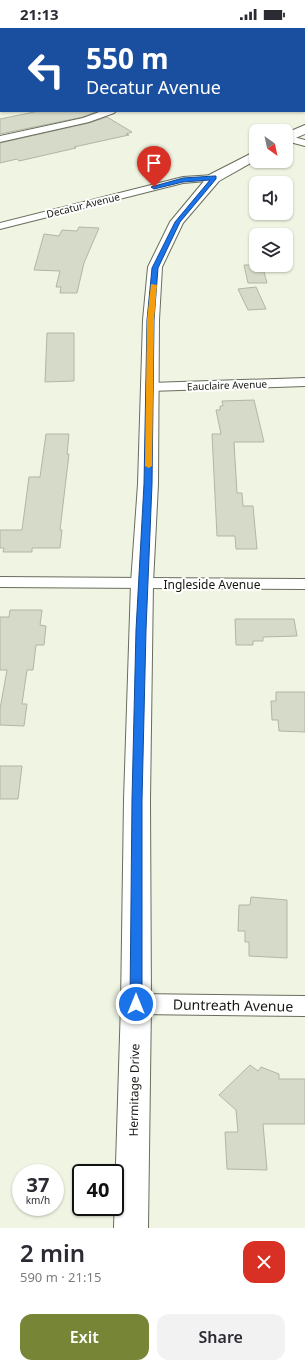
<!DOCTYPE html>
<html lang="en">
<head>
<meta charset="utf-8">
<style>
	:root { --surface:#fff; --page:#f2f2f3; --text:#2b2b33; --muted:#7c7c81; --accent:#768636 }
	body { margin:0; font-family:"Noto Sans",sans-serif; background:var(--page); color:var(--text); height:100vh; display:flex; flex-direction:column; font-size:15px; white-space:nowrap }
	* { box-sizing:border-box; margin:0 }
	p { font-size:13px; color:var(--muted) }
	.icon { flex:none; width:22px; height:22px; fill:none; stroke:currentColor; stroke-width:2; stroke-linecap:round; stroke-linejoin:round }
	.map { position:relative; height:1200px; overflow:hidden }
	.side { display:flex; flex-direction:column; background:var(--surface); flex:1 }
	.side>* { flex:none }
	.top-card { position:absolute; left:0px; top:0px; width:305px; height:84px; box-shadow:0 1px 3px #0004; background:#1a4fa0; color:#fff; overflow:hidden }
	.needle { width:26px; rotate:147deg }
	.buttons { position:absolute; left:249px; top:96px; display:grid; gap:8px }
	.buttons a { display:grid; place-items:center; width:44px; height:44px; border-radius:8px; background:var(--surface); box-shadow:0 1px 3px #0004; font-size:20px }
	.speed { position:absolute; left:12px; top:1136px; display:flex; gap:8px; font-size:20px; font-weight:700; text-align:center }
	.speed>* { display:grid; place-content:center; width:52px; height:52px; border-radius:50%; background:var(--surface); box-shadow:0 1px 3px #0004; line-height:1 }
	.speed small { font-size:10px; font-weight:400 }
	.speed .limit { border:2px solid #111; border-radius:6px; background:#fff; color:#111 }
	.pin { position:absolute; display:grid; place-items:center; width:34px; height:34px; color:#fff; margin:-41px -17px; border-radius:50% 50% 50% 0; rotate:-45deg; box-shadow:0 0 4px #0007 }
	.pin .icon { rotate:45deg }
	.me { position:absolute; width:44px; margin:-22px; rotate:0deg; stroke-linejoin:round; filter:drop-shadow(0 0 3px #0008) }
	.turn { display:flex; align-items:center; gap:14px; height:84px; padding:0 20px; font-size:18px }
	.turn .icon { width:52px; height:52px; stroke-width:2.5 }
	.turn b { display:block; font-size:28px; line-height:34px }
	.round { display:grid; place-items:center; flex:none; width:42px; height:42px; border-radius:12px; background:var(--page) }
	.headline { display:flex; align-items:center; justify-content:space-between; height:68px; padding:0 20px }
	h1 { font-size:24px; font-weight:600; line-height:30px }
	.button { display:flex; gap:8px; margin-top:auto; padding:8px 20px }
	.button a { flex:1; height:46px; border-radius:12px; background:var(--accent); color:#fff; font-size:16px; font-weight:600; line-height:46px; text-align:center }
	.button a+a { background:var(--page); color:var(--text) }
	.status { display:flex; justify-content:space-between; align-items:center; height:28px; padding:0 20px; background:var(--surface); direction:ltr }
	.status svg { height:11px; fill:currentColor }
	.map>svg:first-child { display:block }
	.building { fill:#d6dbc9; stroke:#b1b6a5 }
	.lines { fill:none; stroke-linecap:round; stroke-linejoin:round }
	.street-casing { stroke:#686d5d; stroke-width:2 }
	.secondary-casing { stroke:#686d5d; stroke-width:2 }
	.street { fill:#fff; fill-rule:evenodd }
	.secondary { fill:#fff; fill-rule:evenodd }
	.route { fill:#1a73e8; stroke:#114b97 }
	.slow { fill:#f59e0b }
	.labels { text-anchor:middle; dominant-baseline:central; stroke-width:4; stroke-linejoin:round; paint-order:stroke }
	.far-street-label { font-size:10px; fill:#161711; stroke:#fff }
	.street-label { font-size:12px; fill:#161711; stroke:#fff }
	.near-street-label { font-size:14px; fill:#161711; stroke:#fff }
</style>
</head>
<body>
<div class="status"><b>21:13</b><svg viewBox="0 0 49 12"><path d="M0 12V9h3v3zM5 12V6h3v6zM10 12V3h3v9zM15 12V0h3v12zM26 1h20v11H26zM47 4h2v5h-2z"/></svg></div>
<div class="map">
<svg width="305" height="1200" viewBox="0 0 305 1200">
	<rect width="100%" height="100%" fill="#f0f5e3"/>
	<path class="building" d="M39 83H98L83 89 0 106V91Z
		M107 89 132 104 126 106 129 107 74 119 76 120 19 133 17 131 0 135V115L89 95Z
		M79 199 99 200 84 235 77 265H60L61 259H56L60 243 34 242 44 206 59 208 62 202 77 203Z
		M244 237H262L267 255H248Z
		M256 259 266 281 248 282 238 261Z
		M47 305H74V353L45 354Z
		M254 372 264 414H234L237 465H242L243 478H253L257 521H236L235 508H217L212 406H221L216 382H220V378H223L222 373Z
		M46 406H69L67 426H69L60 502H62L60 520H32V524H3L4 520H0V502H22L29 449H40Z
		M10 582H42L40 597 46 598 44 617H36L33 642H27L22 676H27L24 698 0 697V681L7 642H0V589H9Z
		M235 591H294L297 608 263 609V613H253V617H236Z
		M276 664H305V704L279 703 278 692H272L271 673H276Z
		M0 738H22L18 771H0Z
		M251 869 287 872V930L249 928V914H245V903H238L239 877H250Z
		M250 1037 258 1043 261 1039 279 1046V1051H305V1096H263L267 1142 227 1141 225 1104H238L236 1082 219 1067Z"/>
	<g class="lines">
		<defs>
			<path id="street" d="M98 0H107L108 1H99Z
				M275 0H285L286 1H276Z
				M304 8H305V13H304Z
				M0 41H1V47H0Z
				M304 69 305 70V76L304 75Z
				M102 83H116L114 85 89 94 0 114V108L83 90Z
				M286 107 305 112V118L286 113Z
				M214 147 219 150 218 152 183 155 0 201V195L183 149Z
				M305 350V358L150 363 145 362 143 359 145 356 150 355Z
				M0 549 305 551V561L0 559Z
				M136 966 305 968V988L136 986 128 983 125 976 128 969Z"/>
			<path id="secondary" d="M305 97V106L286 114V105Z
				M256 123V132L219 153 183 195 162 239 159 292 158 456 153 555 150 772 151 976 148 1200H114L121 976 124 772 131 555 138 456 143 292 148 239 170 194 209 147Z"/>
		</defs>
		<use href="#street" class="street-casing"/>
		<use href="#secondary" class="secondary-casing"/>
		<use href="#street" class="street"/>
		<use href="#secondary" class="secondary"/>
	</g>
	<path class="route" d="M214 148H216V151L180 194 158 240 154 292 152 456 146 602 142 772V976L141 980 136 981 132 980 130 976 132 772 136 602 144 456 147 292 152 240 175 194 210 152 183 154 154 161 151 159 183 150Z"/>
	<path class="slow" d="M151 256 157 257 154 292 152 438 149 440 145 438 147 292Z"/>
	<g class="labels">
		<g class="far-street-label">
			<text transform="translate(83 177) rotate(-14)">Decatur Avenue</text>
			<text transform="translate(227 357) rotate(-2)">Eauclaire Avenue</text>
		</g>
		<g class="street-label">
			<text x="212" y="556">Ingleside Avenue</text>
			<text transform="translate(134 1062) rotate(-89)">Hermitage Drive</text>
		</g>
		<g class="near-street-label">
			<text transform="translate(233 977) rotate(1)">Duntreath Avenue</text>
		</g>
	</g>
</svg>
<div class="buttons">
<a><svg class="needle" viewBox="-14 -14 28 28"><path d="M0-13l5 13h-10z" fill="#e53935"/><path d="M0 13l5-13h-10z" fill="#7c7c81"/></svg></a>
<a><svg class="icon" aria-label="sound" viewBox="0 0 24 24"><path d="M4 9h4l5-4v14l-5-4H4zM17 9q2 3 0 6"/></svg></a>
<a><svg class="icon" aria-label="layers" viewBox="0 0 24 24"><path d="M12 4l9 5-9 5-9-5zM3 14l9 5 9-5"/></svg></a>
</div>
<div class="speed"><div>37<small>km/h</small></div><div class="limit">40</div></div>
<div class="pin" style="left:154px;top:159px;background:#d93025"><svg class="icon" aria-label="arrive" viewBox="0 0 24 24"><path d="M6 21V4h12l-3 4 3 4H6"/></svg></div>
<svg class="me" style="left:136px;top:976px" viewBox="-20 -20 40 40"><circle r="17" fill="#1a73e8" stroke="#fff" stroke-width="3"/><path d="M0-11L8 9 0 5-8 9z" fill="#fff"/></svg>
<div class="top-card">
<div class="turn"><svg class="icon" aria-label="left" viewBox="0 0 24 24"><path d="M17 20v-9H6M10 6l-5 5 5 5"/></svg><div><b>550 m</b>Decatur Avenue</div></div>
</div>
</div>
<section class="side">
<div class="headline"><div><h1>2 min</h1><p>590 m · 21:15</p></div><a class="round" style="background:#d93025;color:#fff"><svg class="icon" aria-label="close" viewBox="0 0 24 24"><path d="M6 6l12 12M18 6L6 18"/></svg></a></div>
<div class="button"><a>Exit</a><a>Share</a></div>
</section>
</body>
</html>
